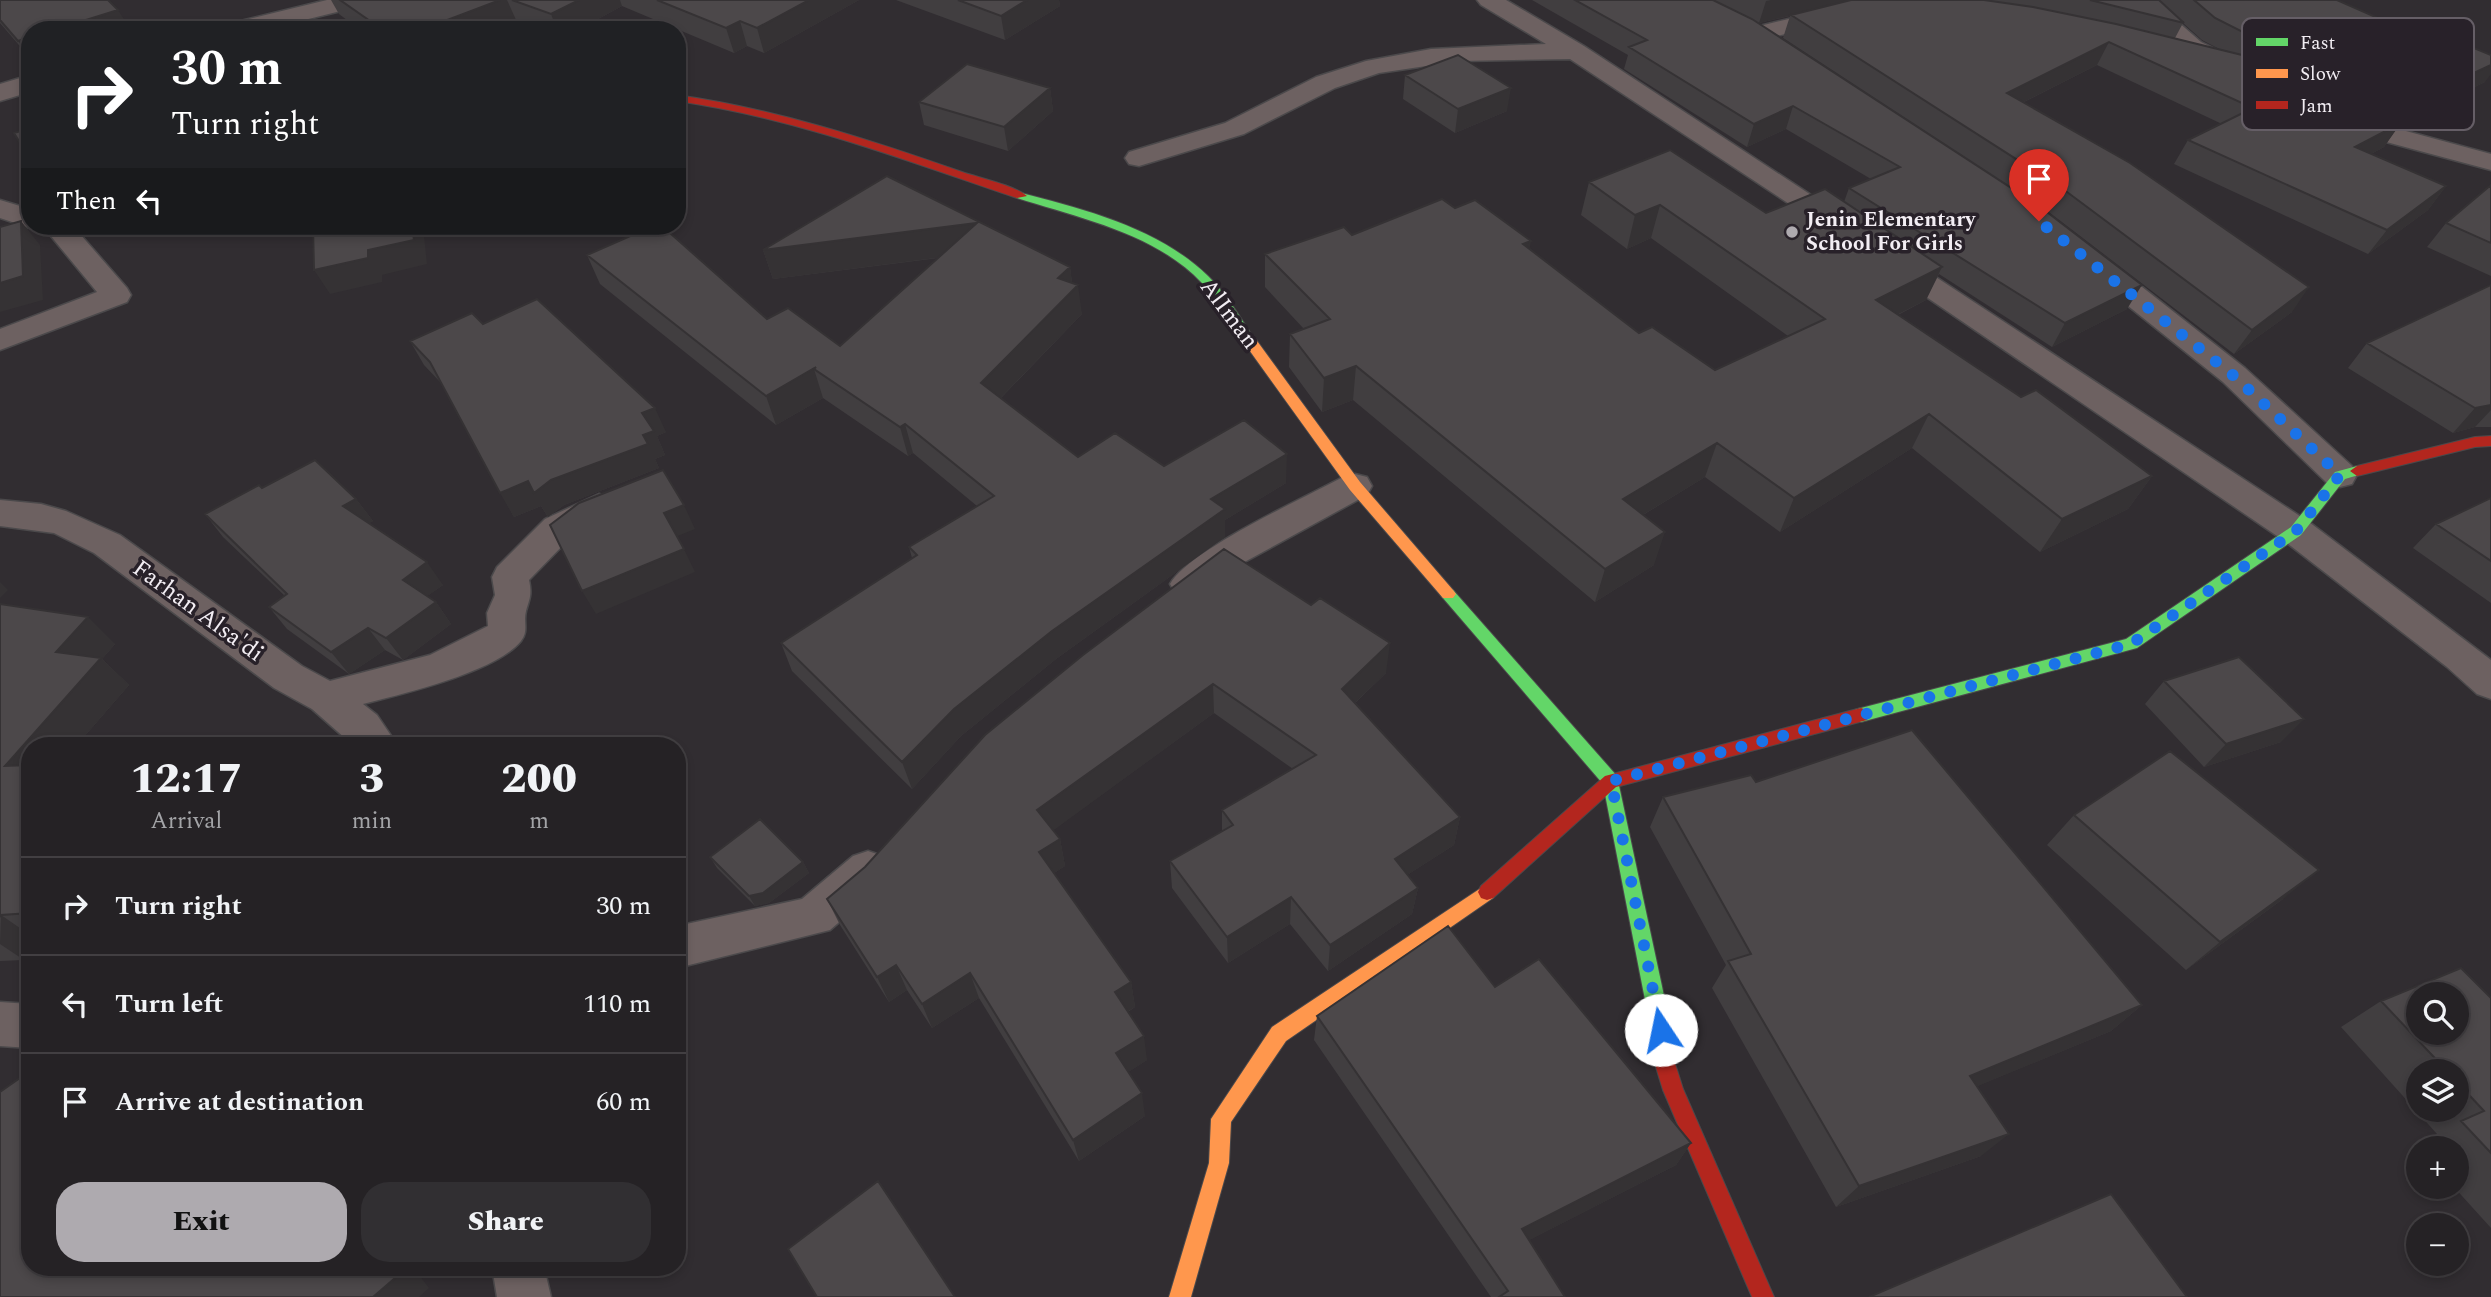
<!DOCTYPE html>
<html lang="en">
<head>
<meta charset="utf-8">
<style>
	:root { --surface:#252225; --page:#312f32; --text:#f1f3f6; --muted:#a3a4a7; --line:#423f42; --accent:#aeaaaf }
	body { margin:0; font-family:Spectral,serif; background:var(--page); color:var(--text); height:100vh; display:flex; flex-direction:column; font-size:26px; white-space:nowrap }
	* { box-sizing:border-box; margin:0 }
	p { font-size:23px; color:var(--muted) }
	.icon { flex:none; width:38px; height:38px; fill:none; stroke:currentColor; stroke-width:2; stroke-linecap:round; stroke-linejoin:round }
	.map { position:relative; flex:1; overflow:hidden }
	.panel { position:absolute; left:21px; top:737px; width:665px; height:539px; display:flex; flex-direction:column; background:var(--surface); border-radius:28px; box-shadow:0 4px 10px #0003,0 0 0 2px var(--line) }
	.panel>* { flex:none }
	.banner { position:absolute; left:21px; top:21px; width:665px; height:214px; border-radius:28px; box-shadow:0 4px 10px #0003,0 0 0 2px var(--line); background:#202124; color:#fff; overflow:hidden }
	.controls { position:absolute; left:2406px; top:982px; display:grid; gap:14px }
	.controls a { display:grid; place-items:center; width:63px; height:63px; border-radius:50%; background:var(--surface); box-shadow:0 4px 10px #0003,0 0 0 2px var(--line); font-size:35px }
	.pin { position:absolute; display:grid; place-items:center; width:60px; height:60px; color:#fff; margin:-72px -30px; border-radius:50% 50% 50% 0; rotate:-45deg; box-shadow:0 0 7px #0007 }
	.pin .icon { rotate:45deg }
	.me { position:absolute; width:77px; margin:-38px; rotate:349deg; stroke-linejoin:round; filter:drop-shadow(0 0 5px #0008) }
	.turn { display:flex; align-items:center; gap:24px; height:147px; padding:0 35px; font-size:32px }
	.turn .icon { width:91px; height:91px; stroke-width:2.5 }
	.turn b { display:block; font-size:49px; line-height:60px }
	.then { display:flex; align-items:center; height:66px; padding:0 35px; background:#0003; gap:14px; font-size:26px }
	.eta { display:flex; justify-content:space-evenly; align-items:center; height:119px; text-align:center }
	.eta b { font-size:42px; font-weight:800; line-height:49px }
	.button { display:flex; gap:14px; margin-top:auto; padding:14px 35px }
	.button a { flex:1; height:80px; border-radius:28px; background:var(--accent); color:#111; font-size:28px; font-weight:800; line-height:80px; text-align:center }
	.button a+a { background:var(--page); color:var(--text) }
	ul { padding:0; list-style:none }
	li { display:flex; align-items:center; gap:21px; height:98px; padding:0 35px; border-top:2px solid var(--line) }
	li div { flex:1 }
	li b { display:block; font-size:26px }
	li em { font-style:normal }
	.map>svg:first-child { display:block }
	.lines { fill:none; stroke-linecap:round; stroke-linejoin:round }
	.street-casing { stroke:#4b494b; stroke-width:3 }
	.fast-casing { stroke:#4b494b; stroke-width:2 }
	.slow-casing { stroke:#4b494b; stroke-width:2 }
	.jam-casing { stroke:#4b494b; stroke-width:2 }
	.street { fill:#6d6161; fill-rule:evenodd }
	.fast { fill:#63d668; fill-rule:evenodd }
	.slow { fill:#ff974d; fill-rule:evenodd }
	.jam { fill:#b3261e; fill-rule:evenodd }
	.wall { fill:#413e40; fill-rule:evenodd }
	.shaded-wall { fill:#353234 }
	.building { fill:#4c484a; stroke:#353234; stroke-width:2; fill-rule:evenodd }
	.route { stroke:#1a73e8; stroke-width:12; stroke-dasharray:0 21.6 }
	.poi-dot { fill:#aeaaaf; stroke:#282129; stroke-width:2.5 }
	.labels { text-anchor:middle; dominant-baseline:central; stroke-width:7; stroke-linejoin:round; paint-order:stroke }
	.far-poi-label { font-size:21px; font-weight:bold; fill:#f2edf3; stroke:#282129; text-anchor:start }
	.street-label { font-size:24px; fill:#f2edf3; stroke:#282129 }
	.key { fill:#282129; stroke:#655e66; stroke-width:2 }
	.key-label { font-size:19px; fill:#f2edf3 }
</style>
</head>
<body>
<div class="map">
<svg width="2491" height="1297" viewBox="0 0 2491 1297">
	<rect width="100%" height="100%" fill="#312d31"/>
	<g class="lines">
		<defs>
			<path id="street" d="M327 0H369L365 5 264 30H221L224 25Z
				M1477 0H1506L1584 46 2309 522 2491 660V699L2477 694 2447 667 2283 540 1806 215 1570 59 1460 61 1379 73 1335 88 1244 134 1139 166 1129 164 1125 158 1129 152 1225 123 1316 77 1366 61 1431 49 1546 44 1481 5Z
				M2127 0H2153L2201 42 2239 61 2243 66 2239 71C2209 79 2144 24 2127 0Z
				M1839 7 1847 9 1851 14 1847 19 1756 41 1747 39 1744 34 1747 29Z
				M30 75V92L0 101V84Z
				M2343 114 2491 154V170L2334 128 2330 122 2334 116Z
				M0 200 30 209V226H73L127 288 131 295 127 302 0 350V329L97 292 50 235 39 232 35 226 30 228 0 218Z
				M2093 254 2104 257 2245 368 2352 466 2357 475 2352 484 2340 487 2328 484 2223 382 2082 269 2078 263 2082 257Z
				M1355 474 1367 477 1372 486 1367 495 1239 565 1202 594 1189 598 1176 594 1170 584C1189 550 1304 498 1343 477Z
				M599 494 611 498 617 507 611 516 571 537 529 580C532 594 530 598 526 611 523 622 529 631 521 641 496 672 402 694 363 704L377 715 398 746H354L312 709 274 688 94 553 54 533 0 526V500L41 504 66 511 120 535 302 666 330 681 430 655 488 626 487 613 495 595 492 577 497 567 545 519Z
				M868 851 883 856 890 870 883 884 830 930 677 968V926L802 899 853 856Z
				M0 1002 30 1004V1048L0 1046Z
				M492 1267H544L551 1297H497Z"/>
			<path id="fast" d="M1021 193C1085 209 1160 229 1208 276 1226 293 1240 317 1253 337L1247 341 1242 340C1229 321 1218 300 1202 283 1155 233 1079 218 1017 198L1015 196Z
				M2357 466 2362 468 2364 471 2362 474 2345 479 2301 535 2137 648 1861 722 1855 720 1853 715 1855 710 1861 708 2126 639 2291 527 2335 472Z
				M1448 588 1453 590 1617 776 1666 1005 1663 1011 1656 1014 1649 1011 1646 1005 1603 784 1443 598 1440 594Z"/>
			<path id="slow" d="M1247 333 1252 334 1360 482 1453 590 1456 594 1453 598H1443L1350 490 1242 340V334Z
				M1487 884 1493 886 1496 892 1493 898 1286 1041 1231 1122 1229 1163 1191 1297H1169L1209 1163 1211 1119 1272 1027Z"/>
			<path id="jam" d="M677 95C776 109 868 139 962 172 980 178 1013 185 1027 196L1017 198C905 160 795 118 677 101Z
				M2491 436V446L2475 447 2357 476 2350 471 2357 466 2475 437Z
				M1861 708 1867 710 1869 715 1867 720 1616 787 1493 898 1487 900 1481 898 1478 892 1481 886 1605 776Z
				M1656 996 1663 999 1671 1030V1051L1683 1089 1774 1297H1752L1663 1090 1651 1051V1030L1646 1005 1649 999Z"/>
		</defs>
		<use href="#street" class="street-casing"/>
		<use href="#fast" class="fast-casing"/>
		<use href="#slow" class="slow-casing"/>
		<use href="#jam" class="jam-casing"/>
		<use href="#street" class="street"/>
		<use href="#fast" class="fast"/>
		<use href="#slow" class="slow"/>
		<use href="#jam" class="jam"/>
	</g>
	<path class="wall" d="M0 0 30 30V58L0 23Z
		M331 0H859L764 53 747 46 734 53 622 6 578 30H537L517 22 497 30H360L339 14Z
		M896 0H1059L1060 6 1005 40Z
		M1532 0H2337L2485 82 2400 123 2384 147 2371 154 2446 186 2428 210 2368 254 2174 164 2188 140 2222 124 2097 65 2024 102 2292 312 2234 354 2050 213 1783 38 1790 16 1759 23 2127 309 2052 347 1939 274 1926 300 1898 315 2021 397 2152 476 2128 509 2040 552 1912 448 1780 532 1705 477 1643 515 1654 565 1595 602 1353 400 1322 412 1289 367 1290 334 1304 329 1265 287V254L1352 235 1455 208 1530 249 1639 333 1715 370 1788 336 1651 238 1627 249 1581 215 1589 182 1766 213 1844 202 1849 188 1871 179 1786 129 1747 147 1624 69 1628 55ZM2183 23 2202 40 2223 51 2175 38Z
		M1405 75 1507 111 1455 133 1403 99Z
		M1050 88 1053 111 1008 151 924 125 919 102Z
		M887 176 1070 267 1072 283 1082 314 1001 398 1078 457 1164 466 1286 483 1225 520V537L1056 659 961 736 912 789 792 671 781 643 912 558 909 547 977 506 913 453 908 456 823 398 776 425 600 284 587 255 767 319 840 346 938 258 773 279 763 250Z
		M2491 185V276L2427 247 2446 223Z
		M2491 285V427H2475L2453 433 2348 368 2367 343Z
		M483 324 666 432 657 436 665 455 655 459 659 468 564 505 548 517 541 506 514 517 441 383 424 365 410 341Z
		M262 488 356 499 373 521 369 523 443 585 427 596 436 602 451 624 403 660 385 650 349 674 287 629 269 607 285 596 223 537 205 514Z
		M2491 498V603L2413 548 2436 524Z
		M0 604 115 644 102 659 129 685 76 746H30V948L24 960 0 961Z
		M1083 655 1386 673 1355 703 1460 817 1454 845 1407 875 1418 888 1412 914 1328 971 1290 924 1228 963 1172 888 1170 861 1222 831V810L1293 769 1214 713 1053 830 1060 839 1065 866 1054 873 1131 982 1135 1007 1128 1012 1147 1060 1128 1072 1145 1116 1079 1161 979 998 932 1028 907 990 889 1002 840 925 827 899 865 867Z
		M2164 681 2281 742 2204 767 2145 704Z
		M1756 782 2142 1005 2111 1031 1977 1086 1981 1156 1836 1207 1712 988 1726 965 1650 827 1663 797Z
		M2074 815 2283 899 2186 970 2047 845Z
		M710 857 803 862 809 873 769 903 755 906 717 868Z
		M1495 987 1691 1143 1676 1165 1529 1240 1565 1297H1491L1314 1040 1317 1016Z
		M2491 998V1228L2453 1186H2457V1148H2418L2416 1145 2437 1134 2341 1027 2381 1001ZM2418 1071H2457V1110H2418Z"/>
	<path class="shaded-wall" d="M500 0H507L517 22 497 30H421Z
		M579 0H620L622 6 578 30H557L551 14Z
		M809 0H859L764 53 757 28Z
		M1027 0H1059L1060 6 1005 40 1001 16Z
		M1771 0H1858L1759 23 1766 1Z
		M118 10 131 30H54Z
		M740 21 747 46 734 53 726 28Z
		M30 37V58L18 41Z
		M2109 42 2097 65 1996 116 2007 93Z
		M2491 65V74L2485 82 2396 125 2412 102Z
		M1050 88 1053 111 1008 151 1004 127Z
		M1511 88 1507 111 1455 133 1458 109Z
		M1793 106 1786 129 1747 147 1754 124Z
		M2401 123 2384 147 2339 171 2355 147Z
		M2446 186 2428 210 2368 254 2387 230Z
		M1660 205 1651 238 1627 249 1635 215Z
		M21 221 40 245 43 300 0 312V283Z
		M977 223 982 252 773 279 763 250Z
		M412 226H423L427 264 382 275V282L330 294 314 270 368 250Z
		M1531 241 1525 274 1523 244Z
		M1070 267 1073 290 1078 285 1082 314 987 412 981 383 1058 278Z
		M1942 267 1926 300 1861 333 1876 300Z
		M2142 285 2127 309 2052 347 2065 323Z
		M2309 287 2292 312 2234 354 2252 330Z
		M1356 366 1353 400 1322 412 1324 378Z
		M816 367 814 369 823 398 776 425 766 396Z
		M2491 405V410L2475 427 2453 433 2475 408Z
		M655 408 666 432 657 436 665 455 655 459 659 468 564 505 548 517 541 506 514 517 500 493 528 481 551 480 643 435 642 413Z
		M1929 414 1912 448 1780 532 1794 498Z
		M905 424 913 453 908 456 900 427Z
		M1717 443 1705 477 1613 533 1623 499Z
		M1287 454 1286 483 1225 520V537L1056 659 961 736 912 789 902 762 954 709 1211 499Z
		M2152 476 2128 509 2040 552 2062 519Z
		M356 499 373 521 359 529 343 506Z
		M684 505 695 529 675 537 664 513Z
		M1665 532 1654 565 1595 602 1605 569Z
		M684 549 695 572 596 614 582 591Z
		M427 562 443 585 419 602 403 580Z
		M0 582 8 590 0 598Z
		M436 602 451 624 403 660 386 638Z
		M88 617 115 644 102 659 129 685 76 746H30V786L5 766 56 652Z
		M368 628 385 650 349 674 331 652Z
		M1390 643 1386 673 1339 718 1342 689Z
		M1213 684 1214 713 1043 838 1037 810Z
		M2304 719 2281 742 2204 767 2226 744Z
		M1460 817 1454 845 1390 886 1395 859Z
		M1060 839 1065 866 1045 879 1039 852Z
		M803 862 809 873 769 903 755 906 749 896Z
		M2319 870 2283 899 2186 970 2220 942Z
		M1418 888 1412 914 1328 971 1330 945Z
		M1291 897 1290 924 1228 963 1227 937Z
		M1 915 30 935V948L24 960 0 944Z
		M896 965 907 990 889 1002 877 977Z
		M970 973 979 998 932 1028 922 1004Z
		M1131 982 1135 1007 1119 1017 1115 992Z
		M2142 1005 2111 1031 1944 1100 1970 1076Z
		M1144 1036 1147 1060 1121 1077 1116 1053Z
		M1142 1093 1145 1116 1079 1161 1073 1140Z
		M2009 1134 1981 1156 1836 1207 1859 1186Z
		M1691 1143 1676 1165 1512 1249 1522 1229Z
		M398 1267H413L429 1288 419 1297H373Z"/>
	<path class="building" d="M0 0H108L118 10 54 30H30V37L18 41 0 20Z
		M340 0H500L421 30H383Z
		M512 0H579L551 14Z
		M657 0H809L757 28 740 21 726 28Z
		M958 0H1027L1001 16Z
		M1575 0H1713L1752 19 2039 206 2142 285 2065 323 1849 188 1900 167 1793 106 1754 124 1629 47 1647 40Z
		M1851 0H1984L2033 7 2116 24 2242 55 2328 101 2383 115 2401 123 2355 147 2446 186 2387 230 2188 140 2253 108 2109 42 2007 93 2130 163 2309 287 2252 330 2063 189 1791 15Z
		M2090 0H2159L2184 23Z
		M2194 0H2337L2398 27 2411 22 2491 55V65L2412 102 2348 85 2215 18Z
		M1458 55 1511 88 1458 109 1405 75Z
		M967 64 1050 88 1004 127 919 102Z
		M30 128V159L14 133Z
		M1670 150 1766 213 1825 189 1942 267 1876 300 2021 397 2036 390 2152 476 2062 519 1929 414 1794 498 1717 443 1623 499 1665 532 1605 569 1356 366 1324 378 1290 334 1330 319 1265 254 1344 227 1352 235 1442 199 1455 208 1475 200 1531 241 1523 244 1639 333 1652 327 1715 370 1825 319 1660 205 1635 215 1589 182Z
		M887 176 1070 267 1058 278 1078 285 981 383 1078 457 1115 433 1164 466 1244 420 1287 454 1211 499 1225 509 1052 631 954 709 902 762 781 643 917 555 909 547 994 496 905 424 900 427 814 369 816 367 766 396 587 255 653 226H662L767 319 788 308 840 346 977 223 763 250Z
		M2491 185V243L2446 223Z
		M21 221 23 276 0 283V227Z
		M313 226H412L414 240 368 250V258L314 270Z
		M2491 285V405L2475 408 2367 343Z
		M537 299 655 408 642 413 654 431 643 435 648 444 551 480 534 493 528 481 500 493 430 362 410 341 472 313 483 324Z
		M315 460 356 499 343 506 427 562 403 580 436 602 386 638 368 628 331 652 269 607 287 594 205 514 259 485 262 488Z
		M663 470 684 505 664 513 684 549 582 591 550 525 579 503Z
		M2491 498V561L2436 524Z
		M1224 549 1311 605 1320 598 1390 643 1342 689 1460 817 1395 859 1418 888 1330 945 1291 897 1227 937 1170 861 1233 825 1222 810 1316 755 1213 684 1037 810 1060 839 1039 852 1131 982 1115 992 1144 1036 1116 1053 1142 1093 1073 1140 970 973 922 1004 896 965 877 977 827 899 865 867 985 735 1083 655Z
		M0 604 88 617 56 652 101 658 5 766 30 765V913L1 915 0 917Z
		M2239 657 2304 719 2226 744 2164 681Z
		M1912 730 2142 1005 1970 1076 2009 1134 1859 1186 1728 961 1751 954 1663 797 1751 775 1756 782Z
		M2170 751 2319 870 2220 942 2074 815Z
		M760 819 803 862 763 893 749 896 710 857Z
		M1448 926 1495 987 1539 959 1691 1143 1522 1229 1565 1297H1499L1508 1291 1317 1016Z
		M2461 968 2491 998V1153L2461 1121 2484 1111 2457 1082V1071H2447L2381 1001ZM2418 994H2457V1032H2418Z
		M30 1071V1267H398L402 1272 373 1297H0V1092Z
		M878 1181 955 1297H817L788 1249Z
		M2111 1194 2187 1297H1869Z"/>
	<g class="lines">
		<path class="route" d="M1661 1030 1611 781 2131 644 2296 531 2340 475 2234 376 2039 221"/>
	</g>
	<circle class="poi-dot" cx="1792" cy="232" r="7"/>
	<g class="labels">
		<g class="far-poi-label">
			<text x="1806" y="220">Jenin Elementary<tspan x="1806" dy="24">School For Girls</tspan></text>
		</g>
		<g class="street-label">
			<text transform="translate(1229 314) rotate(53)">AlIman</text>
			<text transform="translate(198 611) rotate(36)">Farhan Alsa'di</text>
		</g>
	</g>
	<rect x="2242" y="18" width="232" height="112" rx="10" class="key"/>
	<rect x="2256" y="38" width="32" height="8" fill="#63d668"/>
	<rect x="2256" y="69" width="32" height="9" fill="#ff974d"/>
	<rect x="2256" y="101" width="32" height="8" fill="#b3261e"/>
	<g class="key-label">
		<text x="2300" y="49">Fast</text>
		<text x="2300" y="80">Slow</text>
		<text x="2300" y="112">Jam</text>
	</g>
</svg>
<div class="controls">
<a><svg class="icon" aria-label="search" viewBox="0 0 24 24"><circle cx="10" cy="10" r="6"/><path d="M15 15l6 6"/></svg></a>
<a><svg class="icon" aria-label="layers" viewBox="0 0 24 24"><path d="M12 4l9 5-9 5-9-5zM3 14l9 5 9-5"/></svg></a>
<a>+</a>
<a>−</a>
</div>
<div class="pin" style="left:2039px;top:221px;background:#d93025"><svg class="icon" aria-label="arrive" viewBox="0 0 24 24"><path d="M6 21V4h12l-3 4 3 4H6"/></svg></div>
<svg class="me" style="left:1661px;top:1030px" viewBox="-20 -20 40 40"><circle r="19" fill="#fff"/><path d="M0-13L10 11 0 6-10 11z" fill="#1a73e8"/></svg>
<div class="banner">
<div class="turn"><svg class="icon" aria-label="right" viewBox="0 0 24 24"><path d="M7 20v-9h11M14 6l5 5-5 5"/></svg><div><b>30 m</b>Turn right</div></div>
<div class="then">Then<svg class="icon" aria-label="left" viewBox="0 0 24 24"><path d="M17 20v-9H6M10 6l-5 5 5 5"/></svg></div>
</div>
<section class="panel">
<div class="eta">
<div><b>12:17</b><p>Arrival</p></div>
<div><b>3</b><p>min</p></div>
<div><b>200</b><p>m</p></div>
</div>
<ul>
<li><svg class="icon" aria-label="right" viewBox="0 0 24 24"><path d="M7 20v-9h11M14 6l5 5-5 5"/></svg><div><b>Turn right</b></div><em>30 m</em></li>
<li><svg class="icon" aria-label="left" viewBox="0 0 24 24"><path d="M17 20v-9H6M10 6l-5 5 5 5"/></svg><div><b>Turn left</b></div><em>110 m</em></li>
<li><svg class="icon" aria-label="arrive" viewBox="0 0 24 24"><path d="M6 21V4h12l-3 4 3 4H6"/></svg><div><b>Arrive at destination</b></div><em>60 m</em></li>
</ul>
<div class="button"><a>Exit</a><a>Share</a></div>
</section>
</div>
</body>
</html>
